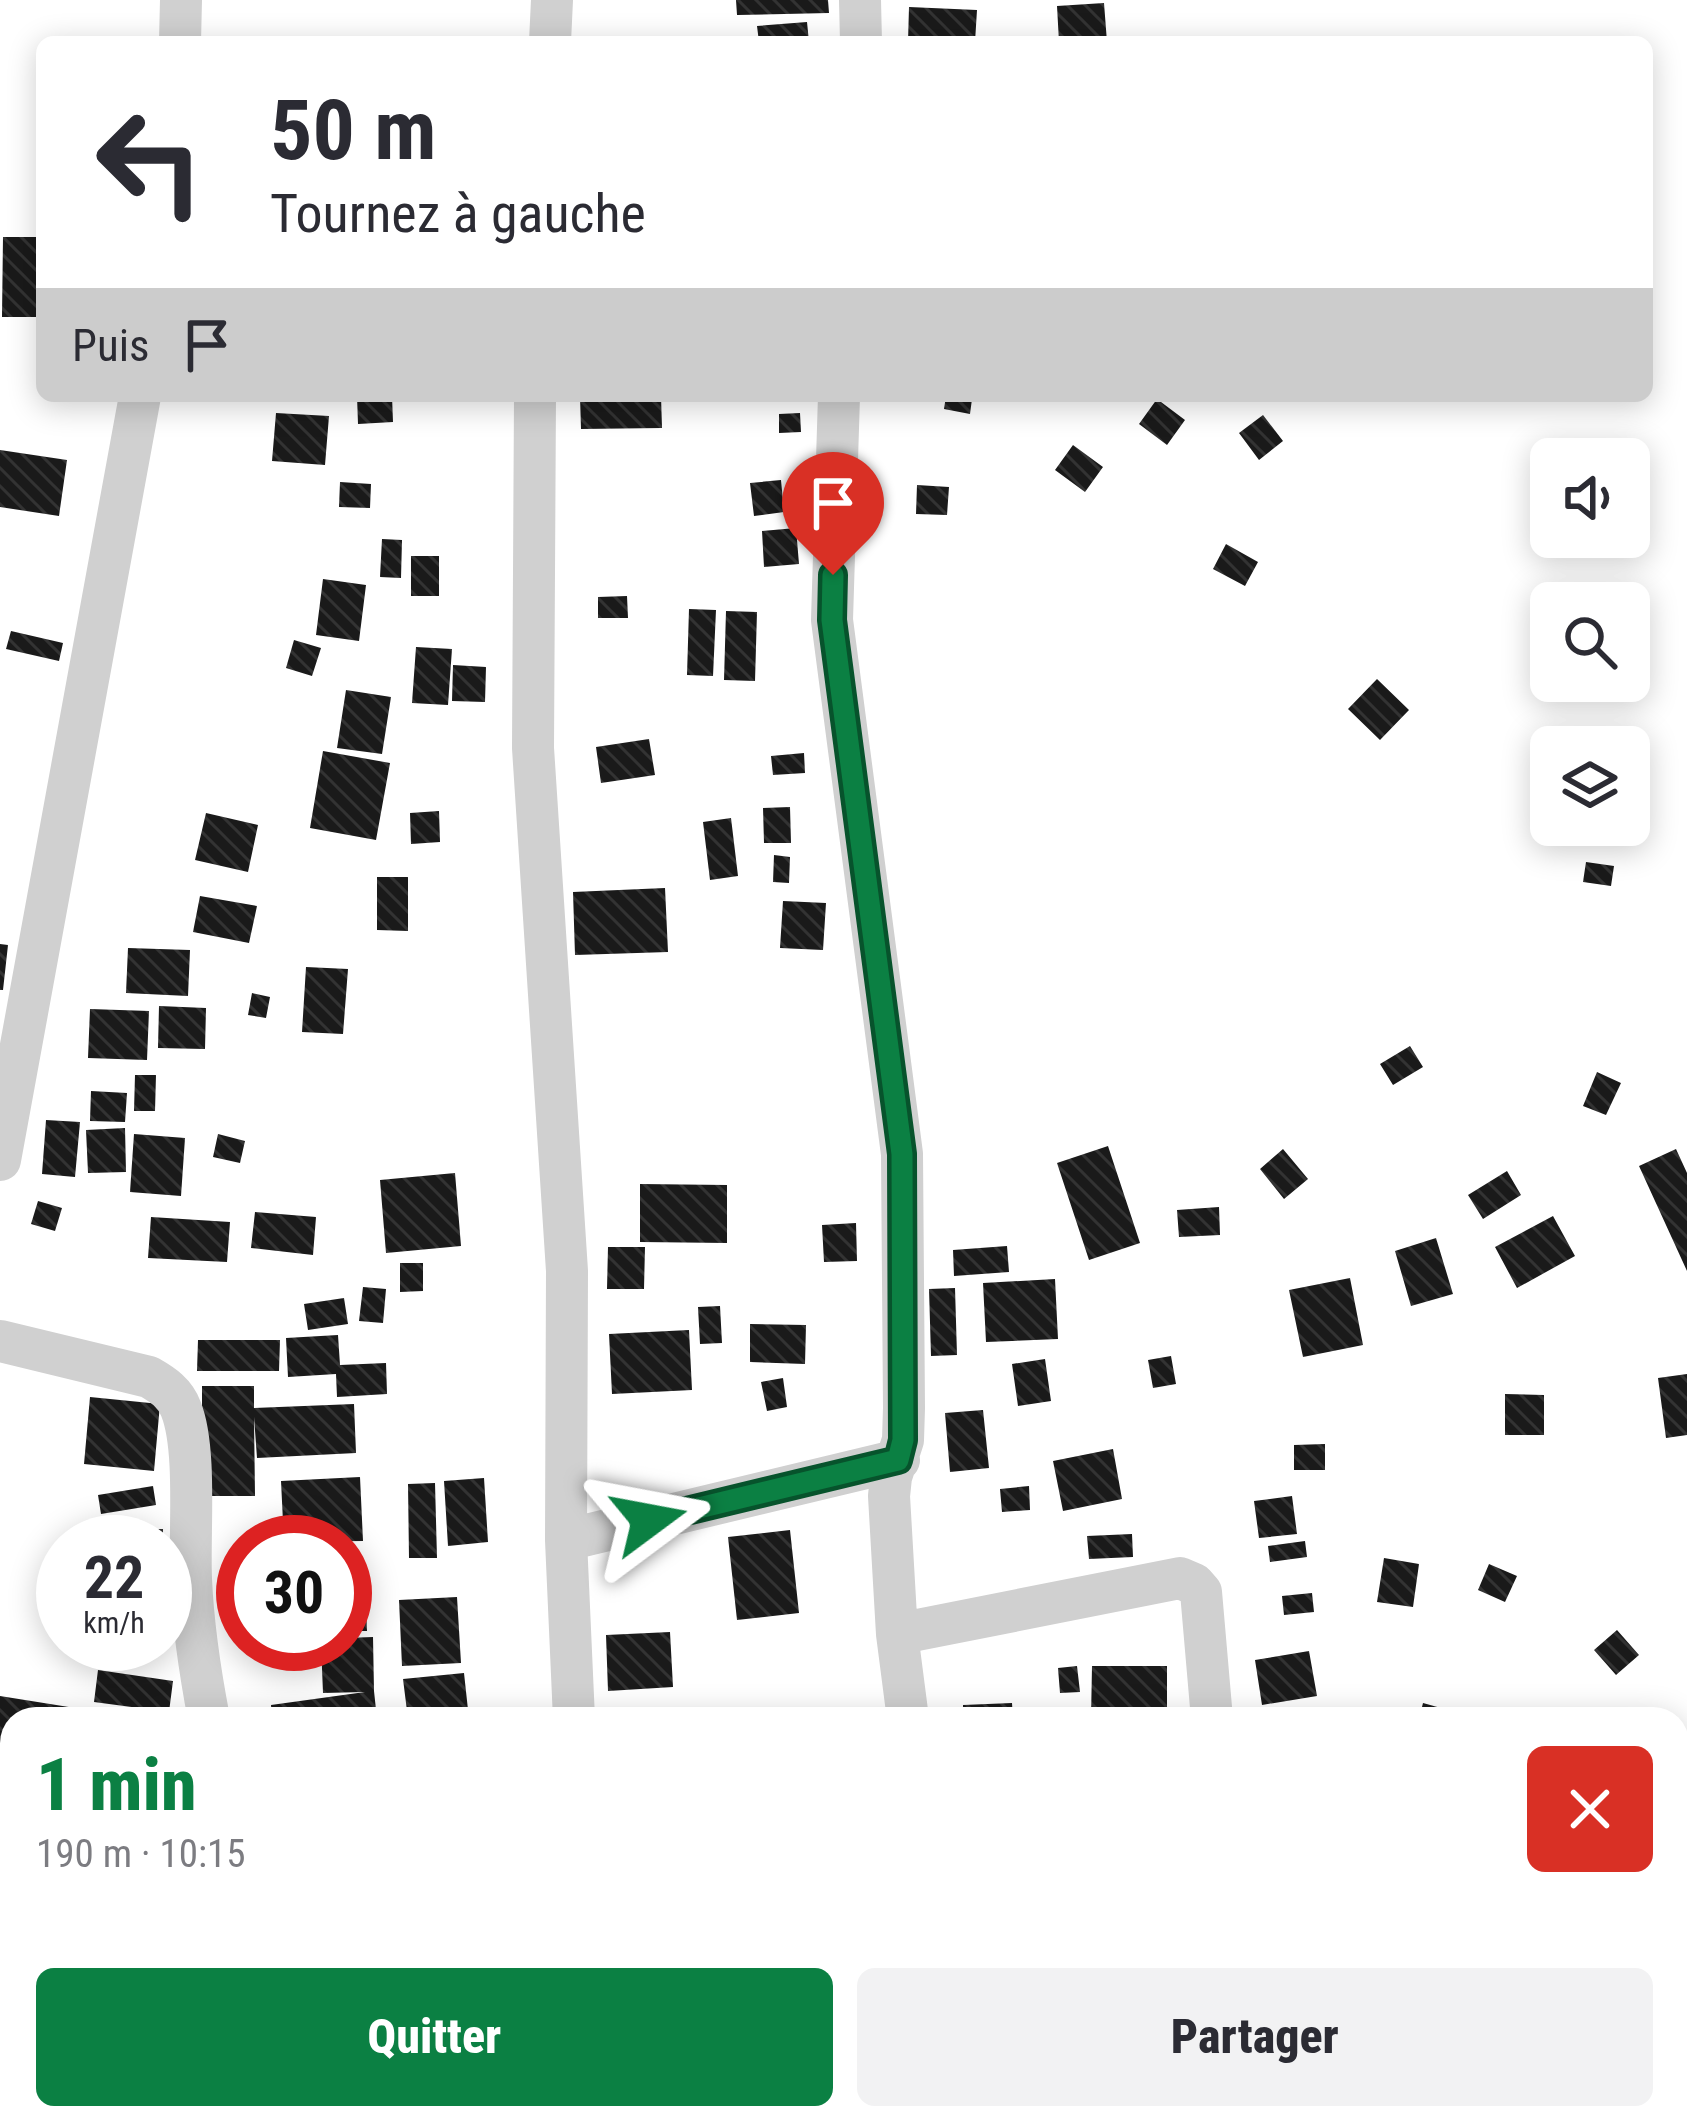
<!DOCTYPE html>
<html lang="fr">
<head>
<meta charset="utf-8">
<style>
	:root { --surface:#fff; --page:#f2f2f3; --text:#2b2b33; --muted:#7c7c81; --accent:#0b8043 }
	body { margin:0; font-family:"Roboto Condensed",sans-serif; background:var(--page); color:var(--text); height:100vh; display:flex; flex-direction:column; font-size:45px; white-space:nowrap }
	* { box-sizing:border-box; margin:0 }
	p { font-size:39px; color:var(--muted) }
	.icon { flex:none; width:66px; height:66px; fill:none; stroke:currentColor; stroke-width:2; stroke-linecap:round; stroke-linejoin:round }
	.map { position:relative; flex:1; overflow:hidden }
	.drawer { position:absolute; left:0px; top:1707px; width:1689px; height:423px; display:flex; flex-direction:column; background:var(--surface); border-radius:36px 36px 0 0; box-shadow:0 6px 30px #0003 }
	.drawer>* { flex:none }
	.banner { position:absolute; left:36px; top:36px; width:1617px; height:366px; border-radius:18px; box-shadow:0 6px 30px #0003; background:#fff; color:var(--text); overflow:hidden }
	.controls { position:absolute; left:1530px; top:438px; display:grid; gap:24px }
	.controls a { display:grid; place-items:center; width:120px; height:120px; border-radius:18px; background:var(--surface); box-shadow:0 6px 30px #0003; font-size:60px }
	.speed { position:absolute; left:36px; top:1515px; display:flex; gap:24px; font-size:60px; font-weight:700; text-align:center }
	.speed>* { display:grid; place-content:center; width:156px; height:156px; border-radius:50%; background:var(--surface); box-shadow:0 6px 30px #0003; line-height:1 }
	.speed small { font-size:30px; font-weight:400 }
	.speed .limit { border:18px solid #d22; background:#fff; color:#111 }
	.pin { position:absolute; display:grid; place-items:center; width:102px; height:102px; color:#fff; margin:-123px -51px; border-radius:50% 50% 50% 0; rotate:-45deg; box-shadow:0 0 12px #0007 }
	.pin .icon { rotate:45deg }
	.me { position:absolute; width:132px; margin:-66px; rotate:77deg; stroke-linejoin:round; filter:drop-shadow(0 0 9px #0008) }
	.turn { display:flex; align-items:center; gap:42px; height:252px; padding:0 36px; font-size:54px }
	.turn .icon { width:156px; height:156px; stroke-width:2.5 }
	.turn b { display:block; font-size:84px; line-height:102px }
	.then { display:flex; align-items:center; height:114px; padding:0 36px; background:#0003; gap:24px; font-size:45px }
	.round { display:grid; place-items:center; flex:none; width:126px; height:126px; border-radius:18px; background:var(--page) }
	.head { display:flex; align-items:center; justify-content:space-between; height:204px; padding:0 36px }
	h1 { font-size:72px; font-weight:800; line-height:90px; color:var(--accent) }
	.primary-button { display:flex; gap:24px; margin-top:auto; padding:24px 36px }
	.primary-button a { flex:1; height:138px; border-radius:18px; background:var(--accent); color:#fff; font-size:48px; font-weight:800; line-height:138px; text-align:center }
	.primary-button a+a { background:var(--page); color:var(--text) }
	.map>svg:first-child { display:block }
	.building { fill:url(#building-back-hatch) }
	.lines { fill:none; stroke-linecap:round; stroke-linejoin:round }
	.street { stroke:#d0d0d0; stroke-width:42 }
	.route-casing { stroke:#07532c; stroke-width:30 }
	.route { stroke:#0b8043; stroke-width:21 }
</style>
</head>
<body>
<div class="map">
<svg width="1687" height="2128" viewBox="0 0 1687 2128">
	<defs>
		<pattern id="building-back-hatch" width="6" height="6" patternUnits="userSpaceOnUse" patternTransform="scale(3)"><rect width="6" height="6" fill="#1a1a1a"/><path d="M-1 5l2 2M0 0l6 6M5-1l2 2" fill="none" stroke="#333"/></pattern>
	</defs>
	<rect width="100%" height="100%" fill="#fff"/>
	<path class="building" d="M736 0H828L829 13 737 15Z
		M1104 3 1107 42H1059L1057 6Z
		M909 7 977 10 975 42H908Z
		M807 22 809 42H759L757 26Z
		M3 237H39L38 311 42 308V327H37L38 317H2Z
		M357 396H392L393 422 358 424Z
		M580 396H661L662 428 581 429Z
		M946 396 972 399 970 414 944 409Z
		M1157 399 1185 420 1167 445 1139 424Z
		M276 413 329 416 325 465 272 461Z
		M800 413 801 432 779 433V414Z
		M1263 415 1283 441 1259 460 1239 433Z
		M1073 445 1103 467 1085 492 1055 470Z
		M0 450 67 460 59 516 0 507Z
		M781 480 784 512 754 516 750 483Z
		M340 482 371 484 370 508 339 507Z
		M917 485 949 487 947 515 916 514Z
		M796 528 799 564 764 567 762 531Z
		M382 539 402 540 401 578 380 577Z
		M1226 544 1258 562 1245 586 1213 569Z
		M411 556H439V596H411Z
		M323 579 366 585 359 641 316 635Z
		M627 596 628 618H598V597Z
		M689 609 716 610 713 676 687 675Z
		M726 611 757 612 755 681 724 680Z
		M11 631 63 643 59 661 6 649Z
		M294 640 321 648 312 676 286 668Z
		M416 647 452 649 448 705 412 703Z
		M453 665 486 667 485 702 452 701Z
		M1377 679 1409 710 1380 740 1348 709Z
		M346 690 391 697 382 754 337 748Z
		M649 739 655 775 601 783 596 747Z
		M323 751 390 763 376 840 310 828Z
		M804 753 805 773 773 775 771 756Z
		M790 807 791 843H764L763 808Z
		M439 811 440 842 411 844 410 813Z
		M206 813 258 825 248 872 195 860Z
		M731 818 738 876 710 880 703 822Z
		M774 855 790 857 789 883 773 882Z
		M1586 862 1614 866 1611 886 1583 882Z
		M377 877H408V931L377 930Z
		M665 888 668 952 575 955 573 892Z
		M200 896 257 906 249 943 193 932Z
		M783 901 826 903 823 950 780 948Z
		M0 944 8 945 3 990H0Z
		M128 948 190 950 188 996 126 993Z
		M306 967 348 969 343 1034 302 1032Z
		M252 993 270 997 266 1018 248 1015Z
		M159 1006 206 1008 205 1049 158 1048Z
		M90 1009 149 1011 147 1060 88 1058Z
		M1410 1046 1423 1067 1393 1085 1380 1064Z
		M1597 1072 1621 1083 1606 1115 1583 1106Z
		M135 1075H156L155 1111H134Z
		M91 1091 127 1093 125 1122 90 1121Z
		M46 1120 80 1122 75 1177 42 1174Z
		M125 1128 126 1172 88 1173 86 1130Z
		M134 1134 185 1138 181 1196 130 1192Z
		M218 1134 245 1141 240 1163 213 1157Z
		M1108 1146 1140 1243 1089 1260 1057 1163Z
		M1283 1149 1308 1179 1284 1199 1260 1169Z
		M1676 1149 1687 1173V1271L1639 1166Z
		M1507 1171 1521 1195 1483 1219 1468 1195Z
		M455 1173 461 1246 386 1253 380 1180Z
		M640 1184 727 1185V1243L640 1242Z
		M38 1201 62 1208 55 1231 31 1224Z
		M1219 1207 1220 1235 1179 1237 1177 1210Z
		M255 1212 316 1217 313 1255 251 1248Z
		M1553 1216 1575 1256 1517 1288 1495 1247Z
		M151 1217 230 1222 227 1262 148 1258Z
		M856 1223 857 1261 824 1262 822 1225Z
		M1436 1238 1453 1294 1411 1306 1395 1251Z
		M1007 1246 1009 1272 954 1276 953 1250Z
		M608 1247H645L644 1289H607Z
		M400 1263H423V1291L400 1292Z
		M1350 1278 1363 1345 1303 1357 1289 1290Z
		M1055 1279 1058 1339 986 1342 983 1283Z
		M363 1287 386 1289 383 1323 359 1321Z
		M955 1288 957 1355 931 1356 929 1289Z
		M344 1298 348 1324 308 1330 304 1304Z
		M720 1306 722 1343 700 1344 698 1307Z
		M750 1324 806 1325 805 1364 750 1362Z
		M689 1330 692 1390 612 1394 609 1334Z
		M338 1335 340 1365 386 1363 387 1394 337 1397 336 1374 288 1377 286 1338Z
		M198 1340H280L279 1371H197Z
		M1171 1356 1176 1384 1153 1388 1148 1360Z
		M1045 1359 1051 1401 1018 1406 1012 1364Z
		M1687 1374V1435L1666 1438 1658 1378Z
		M783 1378 787 1407 767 1411 761 1382Z
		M202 1386H254V1408L354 1404 356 1453 257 1458 254 1417 255 1496H202Z
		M1505 1394 1544 1395V1435H1505Z
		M90 1397 160 1404 154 1471 84 1464Z
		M983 1410 989 1468 950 1472 945 1413Z
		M1325 1444V1470H1294V1445Z
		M1113 1449 1122 1499 1063 1511 1053 1461Z
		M360 1477 363 1541 284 1542 281 1481Z
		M484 1478 488 1542 448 1546 444 1481Z
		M435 1483 437 1558H409L408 1484Z
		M153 1486 156 1505 101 1514 98 1495Z
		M1029 1486 1030 1510 1002 1512 1000 1489Z
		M1292 1496 1297 1534 1259 1538 1254 1501Z
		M129 1529H163V1542H129Z
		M790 1530 799 1613 737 1620 728 1537Z
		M1132 1534 1133 1557 1089 1559 1087 1536Z
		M1305 1541 1307 1557 1270 1562 1268 1546Z
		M1384 1558 1419 1564 1413 1607 1377 1602Z
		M1489 1564 1517 1576 1505 1602 1478 1590Z
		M365 1588 367 1631H345V1589Z
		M1312 1593 1314 1612 1284 1615 1282 1596Z
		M457 1597 461 1663 402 1666 399 1600Z
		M1617 1630 1639 1655 1616 1675 1594 1650Z
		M670 1632 673 1687 608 1691 606 1635Z
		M373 1637 374 1691 377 1719H272L271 1705 365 1692 323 1693 321 1644H345V1638Z
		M1309 1651 1317 1696 1262 1705 1255 1660Z
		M1077 1666 1080 1692 1060 1693 1058 1668Z
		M1092 1666H1167V1719H1091Z
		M98 1670 173 1681 169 1712 94 1702Z
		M464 1673 469 1719H408L403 1679Z
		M0 1696 100 1712 99 1719H12V1771L0 1769Z
		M1012 1703 1013 1719H963V1705Z
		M1423 1703 1459 1713 1457 1719H1419Z
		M644 1713H698V1719H643Z
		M0 1862 12 1864V1895L0 1893Z
		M1677 1880 1687 1887V1926L1677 1919Z
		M0 1907 12 1909V1956L0 1954Z
		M0 1991 12 1993V2071L0 2069Z
		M408 2118H520L521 2128H408Z
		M529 2118H596L597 2128H531Z
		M1189 2118 1190 2128H1115L1114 2122Z"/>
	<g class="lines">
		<path class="street" d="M860 0 861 42
			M180 42 181 0
			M550 42 552 0
			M535 396 533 748 567 1271 566 1540 574 1719
			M839 396 832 620 902 1154 904 1408 903 1440 891 1477 889 1496 897 1634 908 1719
			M0 1160 140 396
			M0 1341 149 1377C163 1385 175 1393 181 1409 197 1449 189 1533 191 1579 193 1626 200 1672 209 1719
			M566 1540 899 1460
			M897 1634 1180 1578 1194 1584 1201 1592 1212 1719
			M289 2118 290 2128
			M635 2118 637 2128
			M930 2118 932 2128
			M1216 2118V2128"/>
	</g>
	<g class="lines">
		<defs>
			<path id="route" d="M649 1520 898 1460 903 1440 902 1154 832 620 833 575"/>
		</defs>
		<use href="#route" class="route-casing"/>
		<use href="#route" class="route"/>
	</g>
</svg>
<div class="controls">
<a><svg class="icon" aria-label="sound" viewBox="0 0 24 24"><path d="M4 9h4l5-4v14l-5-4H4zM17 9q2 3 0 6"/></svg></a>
<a><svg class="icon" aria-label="search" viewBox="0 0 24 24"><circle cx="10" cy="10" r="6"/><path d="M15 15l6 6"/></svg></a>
<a><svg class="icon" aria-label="layers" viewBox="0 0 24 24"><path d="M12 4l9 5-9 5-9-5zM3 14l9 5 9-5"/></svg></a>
</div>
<div class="speed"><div>22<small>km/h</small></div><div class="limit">30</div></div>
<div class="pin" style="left:833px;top:575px;background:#d93025"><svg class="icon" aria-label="arrive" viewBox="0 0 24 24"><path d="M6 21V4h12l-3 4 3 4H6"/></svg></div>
<svg class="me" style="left:649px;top:1520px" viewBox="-20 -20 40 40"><path d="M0-17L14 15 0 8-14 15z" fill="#0b8043" stroke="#fff" stroke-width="4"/></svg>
<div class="banner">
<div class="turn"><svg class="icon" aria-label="left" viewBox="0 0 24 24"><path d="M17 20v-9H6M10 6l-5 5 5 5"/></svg><div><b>50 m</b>Tournez à gauche</div></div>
<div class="then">Puis<svg class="icon" aria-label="arrive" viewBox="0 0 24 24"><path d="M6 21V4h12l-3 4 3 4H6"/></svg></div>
</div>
<section class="drawer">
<div class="head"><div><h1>1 min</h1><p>190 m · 10:15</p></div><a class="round" style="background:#d93025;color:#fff"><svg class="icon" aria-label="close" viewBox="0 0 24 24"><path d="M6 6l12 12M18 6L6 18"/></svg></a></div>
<div class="primary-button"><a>Quitter</a><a>Partager</a></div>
</section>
</div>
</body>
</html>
